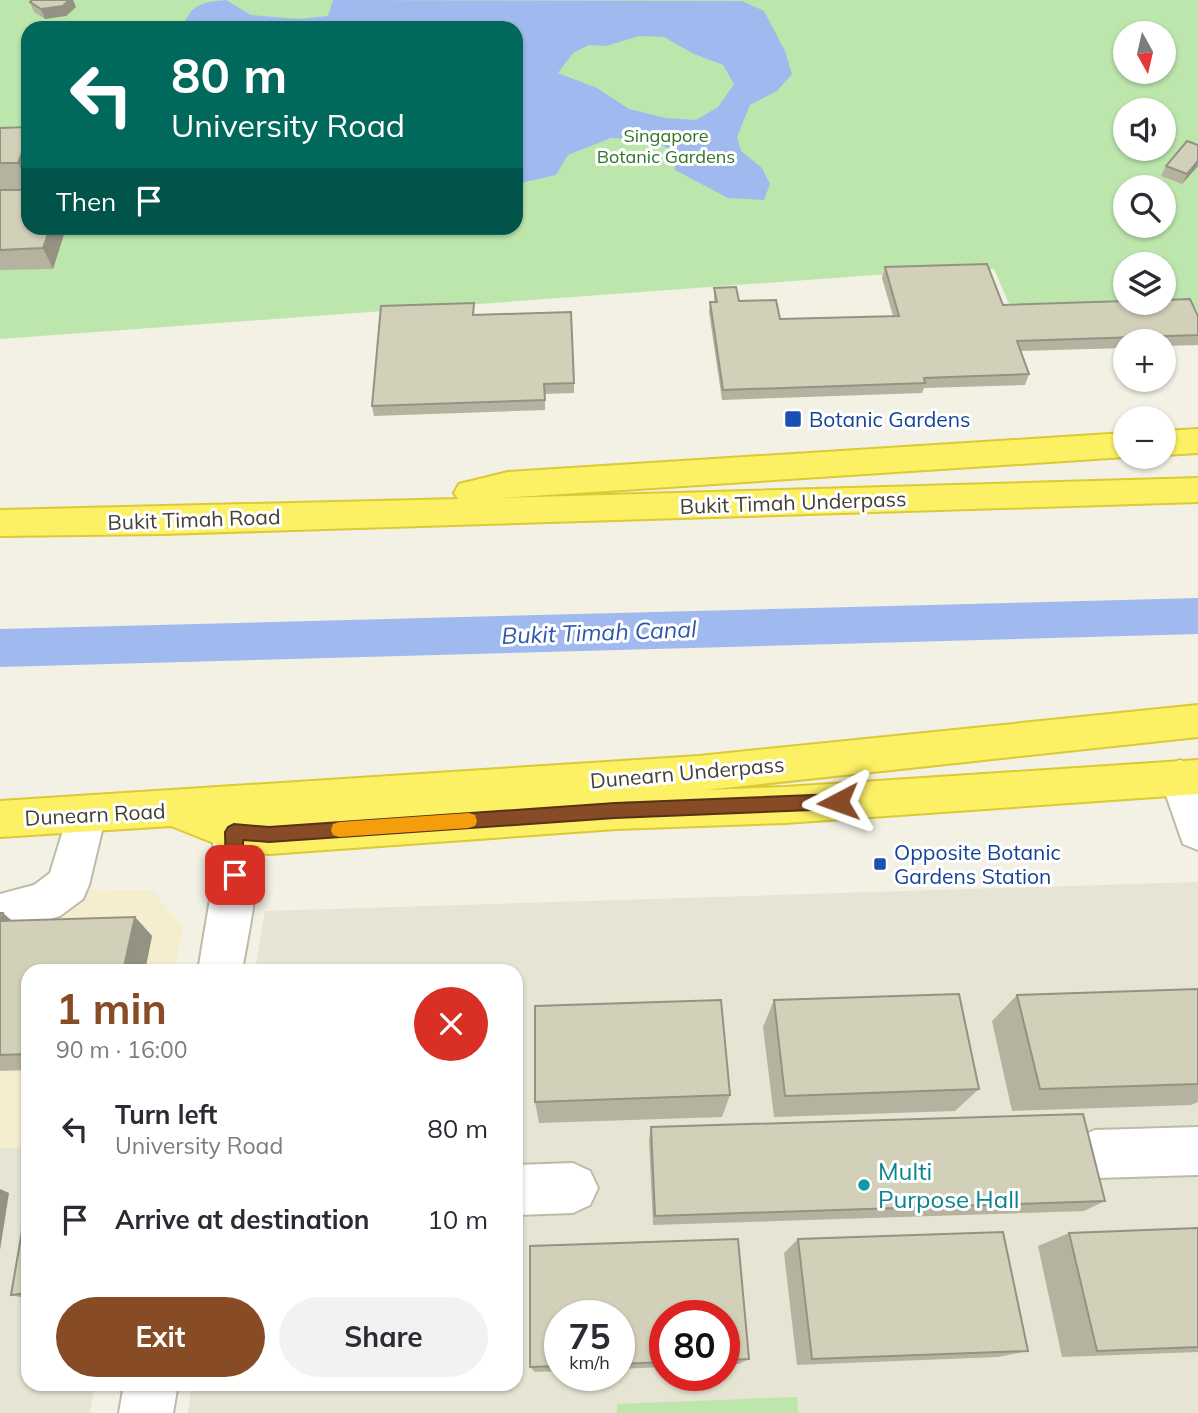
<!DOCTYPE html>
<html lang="en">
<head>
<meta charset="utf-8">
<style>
	:root { --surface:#fff; --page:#f2f2f3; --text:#2b2b33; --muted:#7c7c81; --accent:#874b26 }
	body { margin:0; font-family:Mulish,sans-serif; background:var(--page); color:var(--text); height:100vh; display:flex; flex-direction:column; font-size:26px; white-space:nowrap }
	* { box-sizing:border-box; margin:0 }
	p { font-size:23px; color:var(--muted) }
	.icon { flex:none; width:38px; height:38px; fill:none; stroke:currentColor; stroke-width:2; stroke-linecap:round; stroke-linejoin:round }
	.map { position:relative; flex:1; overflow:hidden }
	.sheet { position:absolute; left:21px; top:964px; width:502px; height:427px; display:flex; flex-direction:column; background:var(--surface); border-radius:21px; box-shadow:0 2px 5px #0004 }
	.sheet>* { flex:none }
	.hud { position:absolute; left:21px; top:21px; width:502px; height:214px; border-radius:21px; box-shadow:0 2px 5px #0004; background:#00695c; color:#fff; overflow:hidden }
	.needle { width:46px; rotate:172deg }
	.controls { position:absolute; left:1113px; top:21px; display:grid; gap:14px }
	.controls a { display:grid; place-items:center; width:63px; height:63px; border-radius:50%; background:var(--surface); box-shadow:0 2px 5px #0004; font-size:35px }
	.speed { position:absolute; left:544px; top:1300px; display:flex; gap:14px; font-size:35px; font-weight:700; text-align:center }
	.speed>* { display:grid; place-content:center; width:91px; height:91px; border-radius:50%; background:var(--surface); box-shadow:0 2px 5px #0004; line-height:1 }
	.speed small { font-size:18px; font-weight:400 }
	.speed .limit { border:10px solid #d22; background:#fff; color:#111 }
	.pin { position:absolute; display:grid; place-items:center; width:60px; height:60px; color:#fff; margin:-30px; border-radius:14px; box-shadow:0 4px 10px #0006 }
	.me { position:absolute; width:77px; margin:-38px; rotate:266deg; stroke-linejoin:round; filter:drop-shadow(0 0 5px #0008) }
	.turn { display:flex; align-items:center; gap:24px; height:147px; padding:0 35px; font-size:32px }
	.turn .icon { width:91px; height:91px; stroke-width:2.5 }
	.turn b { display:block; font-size:49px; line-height:60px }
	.then { display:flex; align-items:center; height:66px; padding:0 35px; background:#0003; gap:14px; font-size:26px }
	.round { display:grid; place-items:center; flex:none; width:74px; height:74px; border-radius:37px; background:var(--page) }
	.head { display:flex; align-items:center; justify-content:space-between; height:119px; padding:0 35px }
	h1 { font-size:42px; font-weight:700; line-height:52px; color:var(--accent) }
	.cta { display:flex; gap:14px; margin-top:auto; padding:14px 35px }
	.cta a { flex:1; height:80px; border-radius:42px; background:var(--accent); color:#fff; font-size:28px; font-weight:700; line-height:80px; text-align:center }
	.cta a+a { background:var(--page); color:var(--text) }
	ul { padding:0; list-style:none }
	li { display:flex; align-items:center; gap:21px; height:91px; padding:0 35px }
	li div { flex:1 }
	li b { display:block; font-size:26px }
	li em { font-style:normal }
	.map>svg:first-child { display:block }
	.residential { fill:#e6e4d2; fill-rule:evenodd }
	.commercial { fill:#f4eece }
	.green { fill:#bde6ac; fill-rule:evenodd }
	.water { fill:#a0baef; fill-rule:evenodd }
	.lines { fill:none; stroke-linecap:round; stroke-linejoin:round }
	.canal { fill:#a0baef; fill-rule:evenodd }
	.minor-casing { stroke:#bdbba7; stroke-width:4 }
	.highway-casing { stroke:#dbc935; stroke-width:4 }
	.minor { fill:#fff; fill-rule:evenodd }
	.highway { fill:#fcf165; fill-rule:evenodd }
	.wall { fill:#b5b39f }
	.shaded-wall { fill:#949282 }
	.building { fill:#d3d0b9; stroke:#949282; stroke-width:2 }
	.route { fill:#874b26; stroke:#583119; stroke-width:2 }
	.slow { fill:#f59e0b }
	.transit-dot { fill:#1a4fb4; stroke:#fff; stroke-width:2.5 }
	.culture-dot { fill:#0f9aa8; stroke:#fff; stroke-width:2.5 }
	.labels { text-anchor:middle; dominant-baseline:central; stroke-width:6; stroke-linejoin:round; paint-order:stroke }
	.far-park-label { font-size:18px; fill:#317428; stroke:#fff }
	.transit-label { font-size:21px; fill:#164399; stroke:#fff; text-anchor:start }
	.street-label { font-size:21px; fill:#434134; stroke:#fff }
	.water-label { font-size:23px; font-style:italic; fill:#2f57ad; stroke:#fff }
	.near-culture-label { font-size:24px; fill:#0d838f; stroke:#fff; text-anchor:start }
</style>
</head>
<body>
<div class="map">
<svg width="1198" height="1413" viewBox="0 0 1198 1413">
	<rect width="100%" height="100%" fill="#f2f1e4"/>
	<path class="residential" d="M1198 882V1413H188L192 1384H516V971H255L265 911ZM560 1316H620V1376H560ZM665 1316H724V1376H665Z
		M28 1147V1384H95L90 1413H0V1148Z"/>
	<path class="commercial" d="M152 890 183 927 174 971H28V1147L0 1148V891Z"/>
	<path class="green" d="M0 0H1198V312L1192 302 1010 306 994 269 875 275 0 339ZM28 28H516V228H28ZM1125 33H1164V72H1125ZM1125 110H1164V149H1125ZM1125 187H1164V226H1125ZM1125 264H1164V303H1125Z
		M797 1397 798 1413H617V1404Z"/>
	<path class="water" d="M226 0 251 15 298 19 328 16 333 0 742 1 764 11 785 51 792 74 777 91 750 105 737 137 741 151 762 168 770 184 764 200 728 198 675 170 674 151 650 140 611 138 568 155 556 175 516 184V28H183C190 4 203 2 226 0ZM639 36 664 37 694 54 723 65 734 84 718 107 696 120 666 118 629 109 597 88 558 73 573 53 589 45 606 46Z"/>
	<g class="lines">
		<path class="canal" d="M1198 598V634L0 667V629Z"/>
		<defs>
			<path id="minor" d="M1180 760 1194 766 1198 774V850L1183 844 1160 778 1166 766Z
				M86 796 100 801 106 814 89 885 83 899 60 916 0 934V894L34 885 50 873 72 801Z
				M234 813 249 819C267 860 249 927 242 971H198L214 875 213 832 219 819Z
				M1198 1127V1175L1095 1178 1078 1171 1071 1154 1078 1137 1095 1130Z
				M573 1163 590 1171 598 1188 590 1205 573 1213 516 1215V1165Z
				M124 1384H178L173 1413H119Z"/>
			<path id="highway" d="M1198 429V453L1164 455V431Z
				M1125 433V457L500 498 1198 478V502L163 534 0 536V510L458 499 454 493 459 484 508 472Z
				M1198 705V737L705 790 785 787 1198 760V794L785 823 616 829 269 854 234 851 171 826 0 837V801L699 756Z"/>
		</defs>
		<use href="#minor" class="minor-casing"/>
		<use href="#highway" class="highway-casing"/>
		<use href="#minor" class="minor"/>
		<use href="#highway" class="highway"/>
	</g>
	<path class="wall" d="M32 0H73L76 7 66 16 45 19 34 12 30 2Z
		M28 127V228H66L53 269 0 270V128Z
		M1198 145V168L1197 167 1182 184 1161 176 1166 166Z
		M885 267 1003 305 1198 316V345L1164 346V341H1125V348L1020 351 1029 374 1025 385 924 388 922 393 722 400 709 312 710 302H714V288L739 301 780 319 893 316 882 278Z
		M475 315 574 383V393L545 394V410L374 416 372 406Z
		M0 913H3L12 921 135 917 152 936 145 971H28V1070L0 1071Z
		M1198 989V1102L1191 1105 1012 1111 992 1021 1017 995Z
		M774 1000 979 1089 955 1111 774 1117 763 1027Z
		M730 1095 722 1117 539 1123 535 1102Z
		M651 1127 1105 1201 1084 1211 653 1225 649 1140Z
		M1198 1228V1352L1062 1357 1038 1246 1069 1233Z
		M738 1239 749 1359 739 1364 724 1365V1316H665V1367L620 1369V1316H560V1371L535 1372 530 1367V1246Z
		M798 1239 1028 1351 998 1357 797 1365 784 1253Z
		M28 1293V1299L11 1295Z"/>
	<path class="shaded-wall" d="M69 0H73L76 7 66 16 45 19 41 9Z
		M28 136V185L18 163Z
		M1198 161 1197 167 1182 184 1187 174Z
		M50 228H66L53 269 43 248Z
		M3 913 25 932 1 921Z
		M135 917 152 936 145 971H123Z
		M0 1189 9 1193 0 1250Z"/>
	<path class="building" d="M32 0H69L63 6 41 9 30 2Z
		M28 127V136L18 163H0V128Z
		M1187 141 1198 145V161L1187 174 1166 166Z
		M0 190H28V228H50L43 248 0 250Z
		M987 264 1003 305 1125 301V303H1164V300L1190 299 1198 316V335L1017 341 1029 374 924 378 925 383 723 390 710 302H717L714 288 736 287 739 301 776 300 780 319 899 316 885 267Z
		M474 303 473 315 571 312 574 383 544 384 545 400 372 406 381 306Z
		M0 913H3L1 921 135 917 123 971H28V1054L0 1055Z
		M1198 989V1084L1040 1089 1017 995Z
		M959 994 979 1089 785 1096 774 1000Z
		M721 1000 730 1095 535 1102V1006Z
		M1083 1114 1105 1201 655 1216 651 1127Z
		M28 1196V1293L11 1295Z
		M1198 1228V1347L1097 1351 1069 1233Z
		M1003 1232 1028 1351 812 1359 798 1239Z
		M738 1239 749 1359 724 1360V1316H665V1362L620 1364V1316H560V1366L530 1367V1246Z"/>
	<path class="route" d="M838 794 844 796 846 802 844 807 838 809 615 818 269 842 243 840 244 875 241 881 235 883 229 881 226 875 225 832 228 827 234 824 269 827 615 803Z"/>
	<path class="slow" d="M469 813 475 815 477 821 475 826 469 828 339 837 333 835 331 830 333 824 339 822Z"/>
	<g class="transit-dot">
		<rect x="784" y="410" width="18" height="18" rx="3.5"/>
		<rect x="873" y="857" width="14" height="14" rx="3.5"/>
	</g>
	<circle class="culture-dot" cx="864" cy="1185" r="7"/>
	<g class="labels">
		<g class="far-park-label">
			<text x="666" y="135">Singapore<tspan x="666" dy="21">Botanic Gardens</tspan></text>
		</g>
		<g class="transit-label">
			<text x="809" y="419">Botanic Gardens</text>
			<text x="894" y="852">Opposite Botanic<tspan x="894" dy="24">Gardens Station</tspan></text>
		</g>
		<g class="street-label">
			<text transform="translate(793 502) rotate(-2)">Bukit Timah Underpass</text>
			<text transform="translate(194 519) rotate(-2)">Bukit Timah Road</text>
			<text transform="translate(687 772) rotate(-5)">Dunearn Underpass</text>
			<text transform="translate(95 814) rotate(-3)">Dunearn Road</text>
		</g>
		<g class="water-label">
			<text transform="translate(599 632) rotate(-2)">Bukit Timah Canal</text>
		</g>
		<g class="near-culture-label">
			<text x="878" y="1171">Multi<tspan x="878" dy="28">Purpose Hall</tspan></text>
		</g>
	</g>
</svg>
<div class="controls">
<a><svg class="needle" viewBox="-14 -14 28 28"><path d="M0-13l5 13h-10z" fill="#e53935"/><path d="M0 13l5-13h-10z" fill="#7c7c81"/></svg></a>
<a><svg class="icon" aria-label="sound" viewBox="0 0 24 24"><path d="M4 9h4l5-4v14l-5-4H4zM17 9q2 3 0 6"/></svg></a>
<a><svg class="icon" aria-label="search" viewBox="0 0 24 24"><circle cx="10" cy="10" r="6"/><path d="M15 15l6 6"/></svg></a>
<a><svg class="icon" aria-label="layers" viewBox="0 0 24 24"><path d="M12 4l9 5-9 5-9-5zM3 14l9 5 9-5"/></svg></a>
<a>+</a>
<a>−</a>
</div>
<div class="speed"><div>75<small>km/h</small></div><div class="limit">80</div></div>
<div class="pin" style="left:235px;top:875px;background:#d93025"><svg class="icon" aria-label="arrive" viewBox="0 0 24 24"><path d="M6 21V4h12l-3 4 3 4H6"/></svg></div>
<svg class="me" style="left:838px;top:802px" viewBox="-20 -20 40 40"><path d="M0-17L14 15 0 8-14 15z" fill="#874b26" stroke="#fff" stroke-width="4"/></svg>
<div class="hud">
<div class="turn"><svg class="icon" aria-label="left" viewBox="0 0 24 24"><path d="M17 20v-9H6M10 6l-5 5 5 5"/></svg><div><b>80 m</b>University Road</div></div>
<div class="then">Then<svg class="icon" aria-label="arrive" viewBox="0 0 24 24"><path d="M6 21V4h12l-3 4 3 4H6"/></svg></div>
</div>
<section class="sheet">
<div class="head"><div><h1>1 min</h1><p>90 m · 16:00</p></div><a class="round" style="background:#d93025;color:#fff"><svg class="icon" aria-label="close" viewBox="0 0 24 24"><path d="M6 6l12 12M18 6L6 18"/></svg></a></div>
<ul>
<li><svg class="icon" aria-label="left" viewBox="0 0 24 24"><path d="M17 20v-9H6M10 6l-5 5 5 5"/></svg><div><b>Turn left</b><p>University Road</p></div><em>80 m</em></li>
<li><svg class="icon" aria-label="arrive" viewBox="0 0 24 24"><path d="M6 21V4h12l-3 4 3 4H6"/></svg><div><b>Arrive at destination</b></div><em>10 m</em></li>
</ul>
<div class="cta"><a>Exit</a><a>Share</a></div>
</section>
</div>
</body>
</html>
